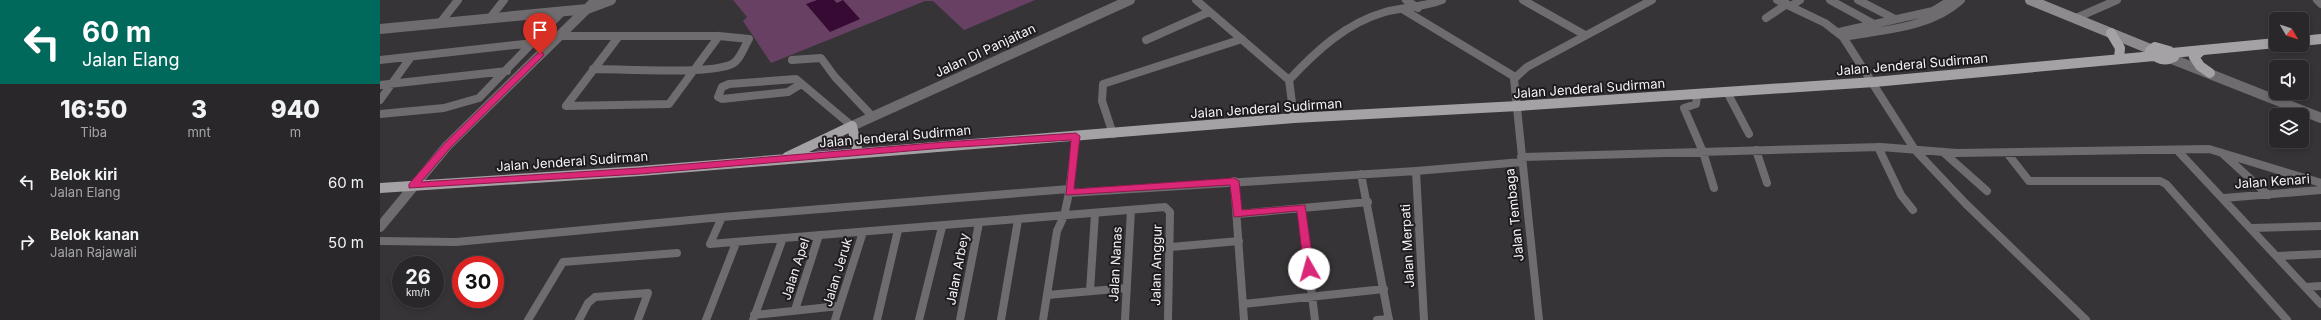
<!DOCTYPE html>
<html lang="id">
<head>
<meta charset="utf-8">
<style>
	:root { --surface:#292729; --page:#312f31; --text:#f1f3f6; --muted:#a5a5a8; --line:#454446 }
	body { margin:0; font-family:Inter,sans-serif; background:var(--page); color:var(--text); height:100vh; display:flex; flex-direction:column; font-size:15px; white-space:nowrap }
	* { box-sizing:border-box; margin:0 }
	p { font-size:13px; color:var(--muted) }
	.icon { flex:none; width:22px; height:22px; fill:none; stroke:currentColor; stroke-width:2; stroke-linecap:round; stroke-linejoin:round }
	.map { position:relative; flex:1; overflow:hidden }
	.panel { display:flex; flex-direction:column; background:var(--surface); width:380px }
	.panel>* { flex:none }
	.top-card { background:#00695c; color:#fff; overflow:hidden }
	.needle { width:26px; rotate:129deg }
	.fabs { position:absolute; left:1889px; top:12px; display:grid; gap:8px }
	.fabs a { display:grid; place-items:center; width:40px; height:40px; border-radius:6px; background:var(--surface); box-shadow:0 2px 6px #0003,0 0 0 1px var(--line); font-size:20px }
	.speed { position:absolute; left:12px; top:256px; display:flex; gap:8px; font-size:20px; font-weight:700; text-align:center }
	.speed>* { display:grid; place-content:center; width:52px; height:52px; border-radius:50%; background:var(--surface); box-shadow:0 2px 6px #0003,0 0 0 1px var(--line); line-height:1 }
	.speed small { font-size:10px; font-weight:400 }
	.speed .limit { border:6px solid #d22; background:#fff; color:#111 }
	.pin { position:absolute; display:grid; place-items:center; width:34px; height:34px; color:#fff; margin:-41px -17px; border-radius:50% 50% 50% 0; rotate:-45deg; box-shadow:0 0 4px #0007 }
	.pin .icon { rotate:45deg }
	.me { position:absolute; width:44px; margin:-22px; rotate:353deg; stroke-linejoin:round; filter:drop-shadow(0 0 3px #0008) }
	.turn { display:flex; align-items:center; gap:14px; height:84px; padding:0 16px; font-size:18px }
	.turn .icon { width:52px; height:52px; stroke-width:2.5 }
	.turn b { display:block; font-size:28px; line-height:34px }
	.eta { display:flex; justify-content:space-evenly; align-items:center; height:68px; text-align:center }
	.eta b { font-size:24px; font-weight:800; line-height:28px }
	ul { padding:0; list-style:none }
	li { display:flex; align-items:center; gap:12px; height:60px; padding:0 16px }
	li div { flex:1 }
	li b { display:block; font-size:15px }
	li em { font-style:normal }
	main { display:flex; flex:1; min-height:0 }
	.map>svg:first-child { display:block }
	.green { fill:#684064 }
	.water { fill:#360a33 }
	.lines { fill:none; stroke-linecap:round; stroke-linejoin:round }
	.minor { stroke:#6e6c6e; stroke-width:8 }
	.tertiary { stroke:#6e6c6e; stroke-width:10 }
	.secondary { stroke:#8d8b8d; stroke-width:10 }
	.primary { stroke:#a5a2a5; stroke-width:10 }
	.route { fill:#db2777; stroke:#8e194d }
	.labels { text-anchor:middle; dominant-baseline:central; stroke-width:4; stroke-linejoin:round; paint-order:stroke }
	.street-label { font-size:13px; fill:#f5f3f5; stroke:#1e1c1e }
</style>
</head>
<body>
<main>
<section class="panel">
<div class="top-card">
<div class="turn"><svg class="icon" aria-label="left" viewBox="0 0 24 24"><path d="M17 20v-9H6M10 6l-5 5 5 5"/></svg><div><b>60 m</b>Jalan Elang</div></div>
</div>
<div class="eta">
<div><b>16:50</b><p>Tiba</p></div>
<div><b>3</b><p>mnt</p></div>
<div><b>940</b><p>m</p></div>
</div>
<ul>
<li><svg class="icon" aria-label="left" viewBox="0 0 24 24"><path d="M17 20v-9H6M10 6l-5 5 5 5"/></svg><div><b>Belok kiri</b><p>Jalan Elang</p></div><em>60 m</em></li>
<li><svg class="icon" aria-label="right" viewBox="0 0 24 24"><path d="M7 20v-9h11M14 6l5 5-5 5"/></svg><div><b>Belok kanan</b><p>Jalan Rajawali</p></div><em>50 m</em></li>
</ul>
</section>
<div class="map">
<svg width="1941" height="320" viewBox="0 0 1941 320">
	<rect width="100%" height="100%" fill="#373437"/>
	<path class="green" d="M353 0H655L584 30 553 1H545L391 63 363 21 367 17Z
		M463 136H469L470 147 434 152Z"/>
	<path class="water" d="M437 0H454L457 3 463 0 480 19 450 32 426 4Z"/>
	<g class="lines">
		<path class="minor" d="M816 0 909 80 914 118
			M1026 0 1038 8
			M1143 0 1205 35
			M1397 0 1445 23 1463 37 1535 150 1586 204 1706 320
			M1450 0 1492 23
			M1478 0 1515 19
			M1937 0 1941 4
			M1411 6 1420 0
			M1024 10 1135 77
			M110 18 124 0
			M1386 18 1407 4
			M1696 18 1737 0
			M60 23 78 0
			M1459 32 1553 11 1571 0
			M179 36H339L369 39C364 47 360 60 352 64 330 75 241 69 213 69
			M239 36 186 106 289 104 339 36
			M1463 37C1502 30 1551 28 1581 0
			M766 40 829 12
			M0 60 153 43
			M412 60 441 58 455 77 492 116
			M909 80C936 51 966 23 1005 12 1024 7 1044 7 1062 0
			M421 84 408 92 342 99 338 97 342 87 349 84 416 79 472 126
			M0 85 127 71
			M1347 92 1369 134
			M1317 95 1316 104 1304 108 1323 152 1334 188
			M0 100 31 57
			M0 114 64 108 99 98 182 12
			M733 134 722 101 723 84 862 39
			M1498 147 1521 195 1533 210
			M1376 150 1387 183
			M1797 150 1941 304
			M1563 152 1607 191
			M1627 153 1649 181H1780L1786 184 1907 320
			M1842 153 1888 195
			M1141 157 1501 147 1577 153 1829 149 1941 183
			M1036 171 1044 320
			M981 174 1009 320
			M854 181 864 320
			M689 189 342 217 330 244 785 207 790 212 788 320
			M689 193 1036 171 1142 162
			M1844 198 1941 190
			M921 208 935 320
			M858 214 988 202
			M1872 228 1941 226
			M0 241 76 242 342 217
			M791 247 859 241
			M1898 256 1941 254
			M1926 287 1941 286
			M710 291 715 214
			M667 295 747 288
			M863 304 1004 289
			M415 310 439 235
			M374 315 459 306
			M148 320 183 262 297 253
			M199 320 208 303 215 297 268 293 258 320
			M326 320 356 243
			M373 320 403 238
			M455 320 483 232
			M497 320 518 230
			M539 320 562 227
			M580 320 599 223
			M621 320 638 220
			M663 320 677 231 684 216 689 193 696 136
			M745 320 751 210
			M997 320 1009 319
			M1159 320 1134 79 1147 67 1272 0"/>
		<path class="tertiary" d="M0 29 207 9 231 0
			M1792 59 1941 118
			M472 126 750 0
			M0 227 67 146 216 0"/>
		<path class="secondary" d="M1650 0 1770 49"/>
		<path class="primary" d="M1731 33 1740 48 1739 58
			M1922 41 1941 39
			M1775 47 1789 51 1794 57C1785 62 1776 59 1770 51Z
			M1822 50 1814 57 1820 66 1830 73
			M1792 53 1896 43
			M407 157 472 126 478 153
			M0 188 260 171 914 118 1138 106 1494 82 1774 56"/>
	</g>
	<path class="route" d="M160 51 164 54 163 56 70 148 41 182 260 168 564 142 696 133 700 136 694 189 854 178 859 181 862 210 925 205 934 269 929 273 924 269 917 211 854 217 850 185 686 195 691 140 564 148 260 174 29 188V184L64 144Z"/>
	<g class="labels">
		<g class="street-label">
			<text transform="translate(605 50) rotate(-25)">Jalan DI Panjaitan</text>
			<text transform="translate(1532 64) rotate(-5)">Jalan Jenderal Sudirman</text>
			<text transform="translate(1209 88) rotate(-4)">Jalan Jenderal Sudirman</text>
			<text transform="translate(886 108) rotate(-4)">Jalan Jenderal Sudirman</text>
			<text transform="translate(515 136) rotate(-5)">Jalan Jenderal Sudirman</text>
			<text transform="translate(192 161) rotate(-4)">Jalan Jenderal Sudirman</text>
			<text transform="translate(1892 181) rotate(-4)">Jalan Kenari</text>
			<text transform="translate(1134 215) rotate(-96)">Jalan Tembaga</text>
			<text transform="translate(1027 246) rotate(-93)">Jalan Merpati</text>
			<text transform="translate(735 264) rotate(-87)">Jalan Nanas</text>
			<text transform="translate(776 265) rotate(-89)">Jalan Anggur</text>
			<text transform="translate(415 269) rotate(-72)">Jalan Apel</text>
			<text transform="translate(577 269) rotate(-79)">Jalan Arbey</text>
			<text transform="translate(457 272) rotate(-73)">Jalan Jeruk</text>
		</g>
	</g>
</svg>
<div class="fabs">
<a><svg class="needle" viewBox="-14 -14 28 28"><path d="M0-13l5 13h-10z" fill="#e53935"/><path d="M0 13l5-13h-10z" fill="#a5a5a8"/></svg></a>
<a><svg class="icon" aria-label="sound" viewBox="0 0 24 24"><path d="M4 9h4l5-4v14l-5-4H4zM17 9q2 3 0 6"/></svg></a>
<a><svg class="icon" aria-label="layers" viewBox="0 0 24 24"><path d="M12 4l9 5-9 5-9-5zM3 14l9 5 9-5"/></svg></a>
</div>
<div class="speed"><div>26<small>km/h</small></div><div class="limit">30</div></div>
<div class="pin" style="left:160px;top:54px;background:#d93025"><svg class="icon" aria-label="arrive" viewBox="0 0 24 24"><path d="M6 21V4h12l-3 4 3 4H6"/></svg></div>
<svg class="me" style="left:929px;top:269px" viewBox="-20 -20 40 40"><circle r="19" fill="#fff"/><path d="M0-13L10 11 0 6-10 11z" fill="#db2777"/></svg>
</div>
</main>
</body>
</html>
